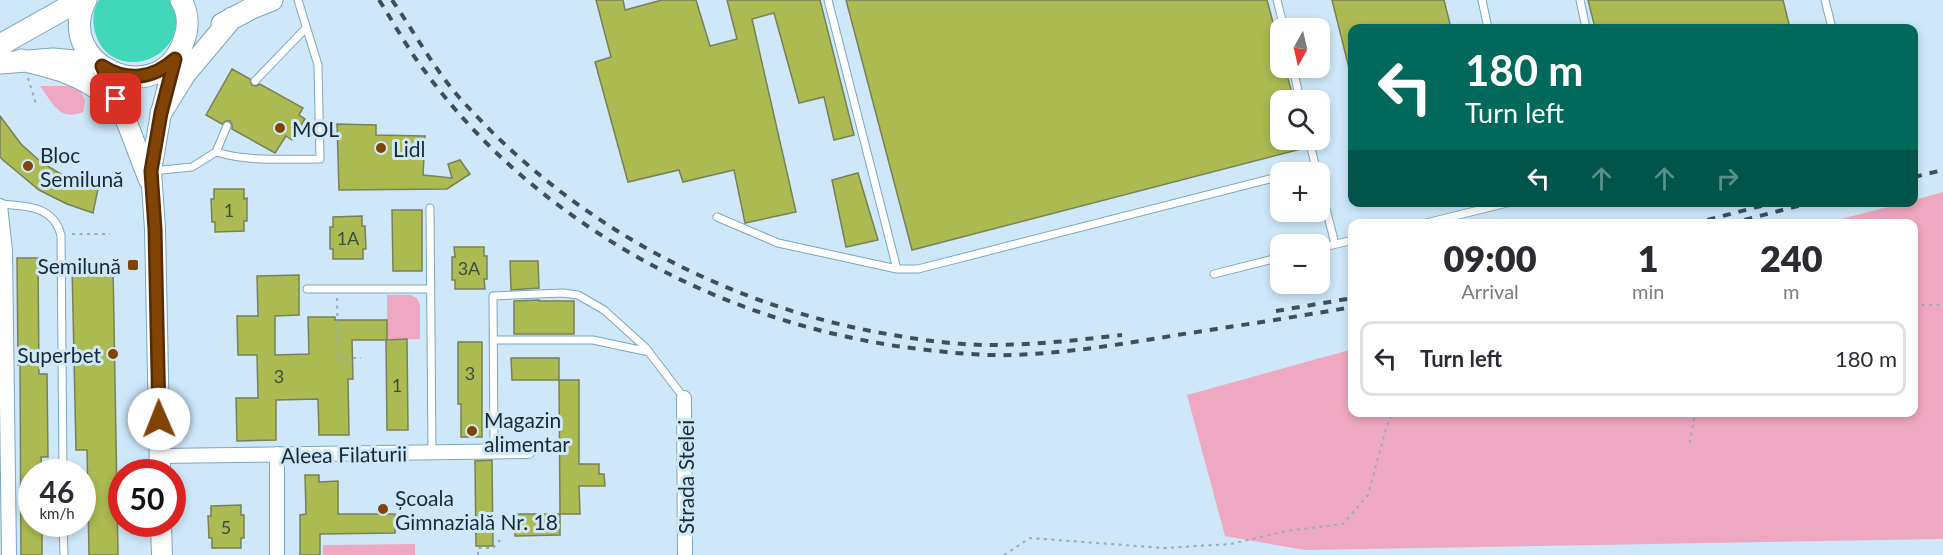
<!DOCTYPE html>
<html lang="en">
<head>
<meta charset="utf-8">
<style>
	:root { --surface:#fff; --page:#f2f2f3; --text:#2b2b33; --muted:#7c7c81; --line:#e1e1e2 }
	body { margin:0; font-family:Lato,sans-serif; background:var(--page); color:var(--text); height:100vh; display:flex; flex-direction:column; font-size:22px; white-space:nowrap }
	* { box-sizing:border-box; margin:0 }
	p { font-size:20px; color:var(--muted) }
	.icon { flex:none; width:33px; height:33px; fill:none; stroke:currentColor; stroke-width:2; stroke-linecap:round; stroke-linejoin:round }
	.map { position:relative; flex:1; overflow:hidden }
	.drawer { position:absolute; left:1348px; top:219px; width:570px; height:198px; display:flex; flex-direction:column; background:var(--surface); border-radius:12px; box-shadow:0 3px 9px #0003 }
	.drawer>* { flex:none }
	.banner { position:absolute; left:1348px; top:24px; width:570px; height:183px; border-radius:12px; box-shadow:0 3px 9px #0003; background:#00695c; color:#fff; overflow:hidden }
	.needle { width:39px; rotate:188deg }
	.fabs { position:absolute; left:1270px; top:18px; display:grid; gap:12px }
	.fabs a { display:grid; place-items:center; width:60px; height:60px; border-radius:12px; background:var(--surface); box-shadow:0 3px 9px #0003; font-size:30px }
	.speed { position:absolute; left:18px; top:459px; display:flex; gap:12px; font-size:30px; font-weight:700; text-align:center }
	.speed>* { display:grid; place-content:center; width:78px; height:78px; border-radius:50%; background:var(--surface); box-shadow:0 3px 9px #0003; line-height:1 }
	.speed small { font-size:15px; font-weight:400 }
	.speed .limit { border:9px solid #d22; background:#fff; color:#111 }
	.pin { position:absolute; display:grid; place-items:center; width:51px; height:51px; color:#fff; margin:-26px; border-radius:12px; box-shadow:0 3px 9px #0006 }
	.me { position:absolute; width:66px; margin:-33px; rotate:359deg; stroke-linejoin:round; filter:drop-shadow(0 0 4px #0008) }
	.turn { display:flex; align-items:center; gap:21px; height:126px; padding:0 18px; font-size:27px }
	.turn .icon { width:78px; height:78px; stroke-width:2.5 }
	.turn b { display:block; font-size:42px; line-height:51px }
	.lanes { display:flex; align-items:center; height:57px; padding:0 18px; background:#0003; justify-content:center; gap:30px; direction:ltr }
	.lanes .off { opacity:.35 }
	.eta { display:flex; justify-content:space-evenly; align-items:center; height:102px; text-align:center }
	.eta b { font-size:36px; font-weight:800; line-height:42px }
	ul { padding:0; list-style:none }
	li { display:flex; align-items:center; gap:18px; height:75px; margin:0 12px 9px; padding:0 6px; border:3px solid var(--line); border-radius:12px }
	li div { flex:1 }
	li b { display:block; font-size:22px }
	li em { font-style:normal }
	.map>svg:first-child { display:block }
	.green { fill:#efa8c1 }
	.water { fill:#41d7b9 }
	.building { fill:#abba51; stroke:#798056; stroke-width:1.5 }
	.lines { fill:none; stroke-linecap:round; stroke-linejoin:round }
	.lane-casing { stroke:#7ba6c1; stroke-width:9 }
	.street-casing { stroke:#7ba6c1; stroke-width:16 }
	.secondary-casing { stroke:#7ba6c1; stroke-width:22 }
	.primary-casing { stroke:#7ba6c1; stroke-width:23 }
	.path { stroke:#94acbb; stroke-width:2; stroke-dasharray:3 4.5; stroke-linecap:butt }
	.lane { stroke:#fff; stroke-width:7 }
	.street { stroke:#fff; stroke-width:14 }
	.secondary { stroke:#fff; stroke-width:20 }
	.primary { stroke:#fff; stroke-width:21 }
	.rail { stroke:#3c4f5b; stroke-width:4; stroke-dasharray:8 8; stroke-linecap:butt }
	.route-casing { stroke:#542c03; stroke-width:15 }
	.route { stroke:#824405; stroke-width:10 }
	.poi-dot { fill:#824405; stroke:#cee8f9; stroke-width:2 }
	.labels { text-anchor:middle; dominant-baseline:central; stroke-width:6; stroke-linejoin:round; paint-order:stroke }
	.number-label { font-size:18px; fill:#3e4e3c }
	.poi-label { font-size:21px; fill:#192a35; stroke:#cee8f9; text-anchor:start }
	.street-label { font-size:21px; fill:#192a35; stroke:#cee8f9 }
</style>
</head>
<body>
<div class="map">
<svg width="1943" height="555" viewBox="0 0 1943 555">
	<rect width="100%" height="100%" fill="#cee8f9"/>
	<path class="green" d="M40 86H71L81 91 85 101 83 112C59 122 53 103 40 86Z
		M1943 192V539L1305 550 1225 536 1187 395 1353 349V412H1914V224L1825 223 1904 203 1914 202V200Z
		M387 295H410L417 298 420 305V339L387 340Z
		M415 544V555H323V545Z"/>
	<path class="water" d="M99 0H171C198 59 110 88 95 32 92 21 93 10 99 0Z"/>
	<path class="building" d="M596 0H623L625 10 662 0H696L710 46 737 39 727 0H820L854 135 834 140 824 97 799 103 774 13 752 19 796 212 745 223 734 170 683 182 679 170 628 182 595 62 611 57Z
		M846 0H1267L1281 52V68H1285L1294 100H1281V140H1304L1305 148 912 250Z
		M1332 0H1444L1451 28H1353V68H1349Z
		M1588 0H1783L1790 28H1595Z
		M232 69 250 79 252 85 256 86 260 84 303 108 299 115 305 119 292 140 286 136 275 153 232 129V125L230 121H226L222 124 206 115Z
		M0 116 21 144 41 162 64 176 98 189 93 213 67 204 39 190 3 160 0 157Z
		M337 124 376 125V135L425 136 423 175 452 178 448 164 460 160 470 174 447 189 339 190Z
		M858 173 878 240 846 247 832 180Z
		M214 189H244V199L247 198V221H244V231L215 232V222H212L211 199H214Z
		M392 210H422V271H393Z
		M362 216V226H365L366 249H363V259H333V249H330V227H333V217Z
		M454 247H484V256H487V279H484L485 289H455V280H452V257H455Z
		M17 258H38L39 374H47L48 457H41L42 472H32V524H42V555H21L20 365H18Z
		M510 261H538L539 288 511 290Z
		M72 266H113L118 555H89L87 450H76Z
		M299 275V315L275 316V355L309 354 308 317H335V320H387V340L407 339 408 430H387L386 340H352L353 379H348L349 435H319L318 399 276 400V440L237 441 236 398H258L257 355H238L237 316H258L257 276Z
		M539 300V301H574V334H514V301Z
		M458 342H482V437H461V404H458Z
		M511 358H559V380H512Z
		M559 380H579V464H599V474H604L605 486H579L580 514H560Z
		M492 460 493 546H476L475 461Z
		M305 475H319V482L338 481V514H395V533L320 534V555H300V515L306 514Z
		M241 505V515H244V538H241V548H212V538H209L208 516H211V506Z
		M515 514H560V535L515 536Z"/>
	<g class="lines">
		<defs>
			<path id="lane" d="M828 0 897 269H918L1281 176
				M1277 0 1284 28
				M1482 0 1488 28
				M1580 0 1586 28
				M1825 0 1832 28
				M1293 68 1300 100
				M255 81 305 29
				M1309 140 1317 172
				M216 152C249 162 285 159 320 159L318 65 298 0
				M152 171 192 167 216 152 227 126
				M1293 172 1315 167
				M1320 185 1335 244
				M0 204C25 206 53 205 61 235L63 472
				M430 208 432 453
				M717 217 778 243 897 269
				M1422 224 1511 202
				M1320 248 1353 240
				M1214 274 1281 257
				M307 289H430
				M493 340H593L649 352
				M494 452 493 296 563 293 578 295 604 310 645 347 684 398
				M63 524 64 555"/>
			<path id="street" d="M0 206 5 250 9 555
				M684 398 685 555
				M277 454V555
				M160 456 528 451"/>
			<path id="secondary" d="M102 66 124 115 149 180
				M160 472 155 229 151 171 161 113 175 59
				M161 524 162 555"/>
			<path id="primary" d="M86 0C52 66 160 113 184 40 189 27 188 12 181 0
				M222 24 252 8 272 0
				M0 45 80 0
				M21 60C50 67 81 74 104 94 111 100 117 108 124 115
				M0 63 53 59 97 63
				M161 113 185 74 232 18"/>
		</defs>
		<use href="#lane" class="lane-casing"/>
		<use href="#street" class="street-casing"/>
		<use href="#secondary" class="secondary-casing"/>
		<use href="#primary" class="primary-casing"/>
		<path class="path" d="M28 78 36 104
			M72 234H110
			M337 298 338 358H361
			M1914 305H1943
			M134 435H142
			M177 436H186
			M1690 443 1695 412
			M478 555V548H493L500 540
			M1004 555 1030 538 1164 548 1231 544 1286 531 1343 524 1368 495 1387 425 1394 412"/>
		<use href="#lane" class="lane"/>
		<use href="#street" class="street"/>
		<use href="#secondary" class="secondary"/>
		<use href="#primary" class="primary"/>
		<path class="rail" d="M379 0C394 23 407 48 424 70 447 102 476 134 505 161 616 262 749 323 896 346 934 351 974 356 1012 355 1068 353 1123 344 1177 335 1236 326 1295 317 1353 307
			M392 0C417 36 437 75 468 107 578 227 727 306 887 334 921 340 956 345 991 345 1035 345 1078 340 1122 335
			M1914 177 1943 170
			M1692 224 1776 202
			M1729 224 1813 202
			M1276 311 1353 298"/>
	</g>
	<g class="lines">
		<defs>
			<path id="route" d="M116 99 102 66C127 82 153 79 175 59L161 113 151 171 155 229 159 419"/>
		</defs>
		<use href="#route" class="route-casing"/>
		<use href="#route" class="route"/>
	</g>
	<g class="poi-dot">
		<circle cx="280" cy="128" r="6"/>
		<circle cx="381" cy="148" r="6"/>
		<circle cx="28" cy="166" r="6"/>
		<rect x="127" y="259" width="12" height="12" rx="3"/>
		<circle cx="113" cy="354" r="6"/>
		<circle cx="472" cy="431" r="6"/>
		<circle cx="383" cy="509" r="6"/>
	</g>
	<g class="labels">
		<g class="number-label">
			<text x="229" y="210">1</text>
			<text x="348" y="238">1A</text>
			<text x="469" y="268">3A</text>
			<text x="470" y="373">3</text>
			<text x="279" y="376">3</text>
			<text x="397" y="385">1</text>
			<text x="226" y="527">5</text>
		</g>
		<g class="poi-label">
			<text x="292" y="128">MOL</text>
			<text x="393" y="148">Lidl</text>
			<text x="40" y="154">Bloc<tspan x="40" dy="24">Semilună</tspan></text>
			<text x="121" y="265" text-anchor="end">Semilună</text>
			<text x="101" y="354" text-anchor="end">Superbet</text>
			<text x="484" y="419">Magazin<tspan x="484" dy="24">alimentar</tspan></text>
			<text x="395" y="497">Școala<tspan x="395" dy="24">Gimnazială Nr. 18</tspan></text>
		</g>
		<g class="street-label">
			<text transform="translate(344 454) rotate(-1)">Aleea Filaturii</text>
			<text transform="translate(685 477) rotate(-90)">Strada Stelei</text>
		</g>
	</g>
</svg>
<div class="fabs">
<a><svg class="needle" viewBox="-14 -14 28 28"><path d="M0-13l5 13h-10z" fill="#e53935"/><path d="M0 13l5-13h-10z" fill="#7c7c81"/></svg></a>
<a><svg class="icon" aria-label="search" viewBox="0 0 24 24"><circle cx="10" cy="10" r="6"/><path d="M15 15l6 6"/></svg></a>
<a>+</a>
<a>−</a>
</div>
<div class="speed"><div>46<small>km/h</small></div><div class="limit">50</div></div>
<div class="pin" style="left:116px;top:99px;background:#d93025"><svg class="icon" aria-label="arrive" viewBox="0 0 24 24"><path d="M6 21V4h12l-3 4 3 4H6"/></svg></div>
<svg class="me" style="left:159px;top:419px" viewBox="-20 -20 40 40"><circle r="19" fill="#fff"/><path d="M0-13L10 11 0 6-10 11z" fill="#824405"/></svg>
<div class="banner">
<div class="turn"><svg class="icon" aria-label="left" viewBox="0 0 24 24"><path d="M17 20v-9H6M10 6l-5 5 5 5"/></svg><div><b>180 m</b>Turn left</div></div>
<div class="lanes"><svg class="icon" aria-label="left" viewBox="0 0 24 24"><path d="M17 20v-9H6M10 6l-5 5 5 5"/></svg><svg class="icon off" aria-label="ahead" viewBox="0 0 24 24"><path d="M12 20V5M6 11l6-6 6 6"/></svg><svg class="icon off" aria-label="ahead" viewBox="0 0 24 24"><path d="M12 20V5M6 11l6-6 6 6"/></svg><svg class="icon off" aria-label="right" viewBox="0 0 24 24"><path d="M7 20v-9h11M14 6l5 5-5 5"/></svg></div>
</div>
<section class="drawer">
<div class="eta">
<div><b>09:00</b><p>Arrival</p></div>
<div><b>1</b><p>min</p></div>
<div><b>240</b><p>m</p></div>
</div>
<ul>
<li><svg class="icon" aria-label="left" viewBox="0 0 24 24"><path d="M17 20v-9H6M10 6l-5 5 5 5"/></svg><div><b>Turn left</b></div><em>180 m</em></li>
</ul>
</section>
</div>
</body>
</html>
